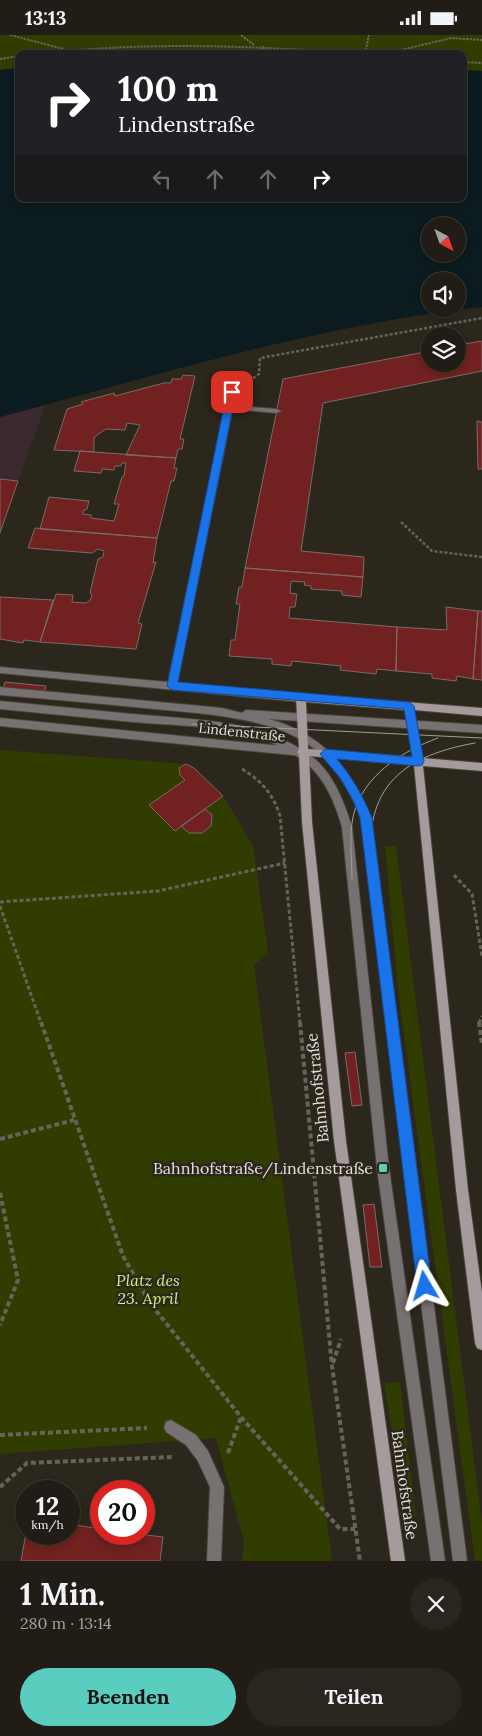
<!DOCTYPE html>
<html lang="de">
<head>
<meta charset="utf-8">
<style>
	:root { --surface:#211d16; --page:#29261f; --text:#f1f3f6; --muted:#a2a2a1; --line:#3e3b35; --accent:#59cebf }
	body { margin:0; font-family:Lora,serif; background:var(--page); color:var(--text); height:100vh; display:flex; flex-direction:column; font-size:19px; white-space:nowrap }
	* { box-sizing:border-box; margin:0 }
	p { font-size:16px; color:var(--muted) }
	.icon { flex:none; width:28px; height:28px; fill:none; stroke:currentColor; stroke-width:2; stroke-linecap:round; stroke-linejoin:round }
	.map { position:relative; height:1526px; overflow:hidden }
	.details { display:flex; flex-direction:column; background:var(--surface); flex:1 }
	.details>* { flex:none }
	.hud { position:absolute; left:15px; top:15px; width:452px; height:152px; border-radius:10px; box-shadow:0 2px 8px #0003,0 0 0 1px var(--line); background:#202124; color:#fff; overflow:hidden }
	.needle { width:32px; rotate:139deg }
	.controls { position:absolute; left:421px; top:182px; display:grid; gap:10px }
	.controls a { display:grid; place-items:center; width:45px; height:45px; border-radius:50%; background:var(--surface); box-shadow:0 2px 8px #0003,0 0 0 1px var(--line); font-size:25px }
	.speed { position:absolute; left:15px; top:1445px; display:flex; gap:10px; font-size:25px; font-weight:700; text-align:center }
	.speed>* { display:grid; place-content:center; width:65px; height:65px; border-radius:50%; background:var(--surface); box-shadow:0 2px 8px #0003,0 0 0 1px var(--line); line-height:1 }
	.speed small { font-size:12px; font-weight:400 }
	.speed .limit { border:8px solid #d22; background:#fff; color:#111 }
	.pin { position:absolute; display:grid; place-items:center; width:42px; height:42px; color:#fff; margin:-21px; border-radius:10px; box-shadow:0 2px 8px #0006 }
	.me { position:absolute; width:55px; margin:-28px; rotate:353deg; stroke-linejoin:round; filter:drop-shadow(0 0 4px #0008) }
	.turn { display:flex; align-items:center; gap:18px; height:105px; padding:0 20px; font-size:22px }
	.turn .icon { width:65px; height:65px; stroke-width:2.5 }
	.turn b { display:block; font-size:35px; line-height:42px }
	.lanes { display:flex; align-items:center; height:48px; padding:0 20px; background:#0003; justify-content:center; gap:25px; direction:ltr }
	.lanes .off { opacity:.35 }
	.round { display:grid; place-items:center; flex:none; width:52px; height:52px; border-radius:26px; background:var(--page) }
	.overview { display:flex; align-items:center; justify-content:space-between; height:85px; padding:0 20px }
	h1 { font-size:30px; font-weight:700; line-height:38px }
	.action { display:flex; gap:10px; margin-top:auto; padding:10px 20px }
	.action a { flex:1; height:58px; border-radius:30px; background:var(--accent); color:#111; font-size:20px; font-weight:700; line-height:58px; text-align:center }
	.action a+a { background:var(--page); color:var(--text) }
	.status { display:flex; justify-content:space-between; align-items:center; height:35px; padding:0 25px; background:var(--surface); direction:ltr }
	.status svg { height:14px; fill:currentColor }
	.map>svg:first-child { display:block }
	.education { fill:#3b2931 }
	.green { fill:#313d00 }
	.water { fill:#0c1b1f; fill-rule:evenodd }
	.building { fill:#702120; stroke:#7a6b6a }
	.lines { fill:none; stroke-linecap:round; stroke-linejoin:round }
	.lane-casing { stroke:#49443b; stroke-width:2 }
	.street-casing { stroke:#49443b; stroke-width:2 }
	.secondary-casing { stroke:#49443b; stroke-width:2 }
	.path-far3 { stroke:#68635a; stroke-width:2; stroke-dasharray:2.5 1; stroke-linecap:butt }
	.path-far2 { stroke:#68635a; stroke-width:2.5; stroke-dasharray:3 2; stroke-linecap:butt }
	.path-far1 { stroke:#68635a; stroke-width:3; stroke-dasharray:4 2.5; stroke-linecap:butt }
	.path { stroke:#68635a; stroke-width:4; stroke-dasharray:5 3; stroke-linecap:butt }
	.lane { fill:#787172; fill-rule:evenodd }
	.street { fill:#787172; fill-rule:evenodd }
	.secondary { fill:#a69b9c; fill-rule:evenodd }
	.tram { stroke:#a19e95; stroke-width:1 }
	.route { fill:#1a73e8; stroke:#114b97 }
	.poi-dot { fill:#59cebf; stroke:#2c271d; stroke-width:2 }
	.labels { text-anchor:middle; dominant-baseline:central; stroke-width:5; stroke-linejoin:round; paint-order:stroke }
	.street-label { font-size:14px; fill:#e2dfd8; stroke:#2c271d }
	.near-street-label { font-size:16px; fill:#e2dfd8; stroke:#2c271d }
	.near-poi-label { font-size:16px; fill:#e2dfd8; stroke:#2c271d; text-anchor:end }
	.near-park-label { font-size:16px; font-style:italic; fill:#d4ef7f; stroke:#2c271d }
</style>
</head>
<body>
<div class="status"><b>13:13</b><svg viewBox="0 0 49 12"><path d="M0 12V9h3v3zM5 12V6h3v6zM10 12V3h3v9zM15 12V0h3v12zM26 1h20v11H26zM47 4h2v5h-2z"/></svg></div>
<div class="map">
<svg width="482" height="1526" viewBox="0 0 482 1526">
	<rect width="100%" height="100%" fill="#2c271d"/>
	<path class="education" d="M45 370 0 498V382Z"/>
	<path class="green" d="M0 0H482V36L464 35V19H19V33L0 35Z
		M0 715 186 729 194 733 223 761 253 811 268 917 254 930 332 1526H242L244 1507 216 1403 0 1419Z
		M385 811H396L482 1489V1526H475L398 955Z
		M400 1347 416 1482 406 1481 384 1348Z"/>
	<path class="water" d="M19 33V164H464V35L482 36V272C318 290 159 340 0 382V35ZM430 191H458V219H430ZM430 246H458V274H430Z"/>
	<path class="building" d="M482 306V336L323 368 301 516 364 522 363 542 245 533 283 344 430 316V329H458V310Z
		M183 340 195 341 180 404H184L182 414H178L176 423 126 420 140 390 127 388 125 395 106 394 97 400 94 403V417L54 415 67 374 83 369 81 367 114 358 115 361 164 348H171L172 344H181Z
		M477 386 482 387V434H478Z
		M80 416 176 423 174 433H177L174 446H171L157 503 40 494 49 462 89 466 87 474 83 476V479L91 480V483L114 486 119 469H114L122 442 124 441 126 428H122L121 431H115L114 435 102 434 101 438 74 436Z
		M0 444 18 446 0 498Z
		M35 493 157 503 153 528 156 527 138 588 142 589 136 614 40 607 56 559 73 560 72 567 85 568 90 566 92 560 90 558 98 524 103 522 104 516 98 514 92 518 28 513Z
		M245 533 363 542 361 562 342 560V556L311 554V551L304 550 305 547 291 546 290 558 297 559 295 572H290L289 583 397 592 396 636 377 634 376 639 340 635 341 631 292 626 291 631 272 629V624L229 621 231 605H235L240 569H236L239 552H242Z
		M0 562 53 565 40 607 24 605 23 608 0 604Z
		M446 572 478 576 473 644 457 641 456 646 432 643V639L396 636 397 592 447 595Z
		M478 576H482V645L473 644Z
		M5 647 46 651 44 658 3 654Z
		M186 729 194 733 223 761 175 796 149 770 185 745 180 740 179 733Z
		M205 774 212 780 211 791 202 798H189L181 791Z
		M355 1017 362 1070 352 1071 345 1018Z
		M374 1169 382 1232H370L363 1170Z
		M69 1489 101 1494V1499H138L163 1502 160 1526H21L26 1498 69 1499Z"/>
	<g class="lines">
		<defs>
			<path id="lane" d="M226 370 277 374 281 376 277 378 229 374 225 372Z
				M0 652 222 673 242 678 246 675 482 690V698L269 684C323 699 350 733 371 783L467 1526H453L361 783C348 751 328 718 296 702 259 682 197 678 155 674 103 669 52 664 0 660Z
				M0 666C44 670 88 675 132 679 192 685 260 683 311 721 333 737 344 767 352 792L389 1133 445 1526H431L377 1133 342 792C335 768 325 743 305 727 257 689 190 692 133 687 88 683 44 678 0 674Z"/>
			<path id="street" d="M229 355H232L236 357 177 648 301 659 304 660 306 663 304 666 301 667 0 638V632L168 647Z
				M0 683 302 713 305 714 307 717 305 720 302 721 0 691Z
				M171 1385 196 1400 208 1416 224 1452 221 1526H207L210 1452 198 1426 186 1410 166 1397 164 1392 166 1387Z"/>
			<path id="secondary" d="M301 659 482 673V681L414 675 422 723 482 728V736L423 731 468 1155 482 1258V1315L477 1313 475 1308 456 1155 414 730 309 721 312 787 346 1106 405 1526H391L334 1106 302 787 299 720 297 717 299 714 296 663ZM306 667 405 675 413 722 308 714Z"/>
		</defs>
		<use href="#lane" class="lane-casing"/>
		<use href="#street" class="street-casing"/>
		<use href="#secondary" class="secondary-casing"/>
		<path class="path-far3" d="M10 0 64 14
			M241 0 254 10
			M39 19C148 6 255 11 364 19
			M262 19 263 11
			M365 19 369 0
			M384 19 451 3 482 5
			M0 24 19 21
			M464 27 482 28"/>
		<path class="path-far2" d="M249 346 259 339 260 323 482 283
			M401 487 432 516 482 522"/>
		<path class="path-far1" d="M242 734C262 746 273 759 280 781L300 988
			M454 840 472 859 482 921
			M0 867 158 856 285 828
			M0 871 41 988
			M479 988 482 981"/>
		<path class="path" d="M41 987 123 1221 150 1268 241 1382 340 1494H355
			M300 987 332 1331 360 1526
			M479 987 482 1010
			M0 1104 74 1085
			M0 1158 18 1245 0 1290
			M333 1328 341 1304
			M0 1400 147 1393
			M228 1418 241 1382
			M0 1452 27 1428 172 1422"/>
		<use href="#lane" class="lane"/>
		<use href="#street" class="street"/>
		<use href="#secondary" class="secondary"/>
		<path class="tram" d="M192 689 482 703
			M372 839C362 757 396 722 475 708
			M352 844C352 824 349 801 353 782 362 741 402 716 438 703"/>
	</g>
	<path class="route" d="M232 354 236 357 178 647 409 667 414 671 424 726 422 730 418 731 337 724C352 742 363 761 372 783L432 1251 430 1256 425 1259 419 1256 417 1251 360 783 354 767 341 744 320 719 325 714 412 722 404 674 172 655 167 651 227 357Z"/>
	<rect class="poi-dot" x="378" y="1128" width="10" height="10" rx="2.5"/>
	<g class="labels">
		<g class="street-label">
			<text transform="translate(242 697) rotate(6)">Lindenstraße</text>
		</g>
		<g class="near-street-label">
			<text transform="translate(317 1053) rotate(-96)">Bahnhofstraße</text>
			<text transform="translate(405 1450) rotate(82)">Bahnhofstraße</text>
		</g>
		<g class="near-poi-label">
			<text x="373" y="1133">Bahnhofstraße/Lindenstraße</text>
		</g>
		<g class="near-park-label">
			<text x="148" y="1245">Platz des<tspan x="148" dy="18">23. April</tspan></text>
		</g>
	</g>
</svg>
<div class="controls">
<a><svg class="needle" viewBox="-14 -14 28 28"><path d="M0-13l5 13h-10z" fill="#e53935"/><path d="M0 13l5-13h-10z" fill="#a2a2a1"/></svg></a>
<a><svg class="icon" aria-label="sound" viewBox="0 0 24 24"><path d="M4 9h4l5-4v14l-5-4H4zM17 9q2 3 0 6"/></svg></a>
<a><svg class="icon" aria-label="layers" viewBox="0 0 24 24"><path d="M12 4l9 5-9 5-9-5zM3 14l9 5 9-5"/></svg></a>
</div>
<div class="speed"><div>12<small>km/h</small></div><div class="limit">20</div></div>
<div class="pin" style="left:232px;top:357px;background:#d93025"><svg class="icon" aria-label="arrive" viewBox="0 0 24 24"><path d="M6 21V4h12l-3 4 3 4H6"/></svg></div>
<svg class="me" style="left:425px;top:1251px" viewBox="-20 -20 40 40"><path d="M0-17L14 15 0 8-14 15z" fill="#1a73e8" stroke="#fff" stroke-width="4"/></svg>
<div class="hud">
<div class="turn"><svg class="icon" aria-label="right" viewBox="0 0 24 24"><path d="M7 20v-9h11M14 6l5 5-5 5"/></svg><div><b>100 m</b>Lindenstraße</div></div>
<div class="lanes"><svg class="icon off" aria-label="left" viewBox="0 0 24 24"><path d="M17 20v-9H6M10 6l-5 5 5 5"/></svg><svg class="icon off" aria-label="ahead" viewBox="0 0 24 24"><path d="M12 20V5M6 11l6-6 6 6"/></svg><svg class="icon off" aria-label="ahead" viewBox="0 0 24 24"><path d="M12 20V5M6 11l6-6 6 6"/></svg><svg class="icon" aria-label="right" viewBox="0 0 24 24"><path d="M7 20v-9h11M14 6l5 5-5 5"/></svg></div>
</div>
</div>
<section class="details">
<div class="overview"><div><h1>1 Min.</h1><p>280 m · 13:14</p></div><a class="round"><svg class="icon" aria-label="close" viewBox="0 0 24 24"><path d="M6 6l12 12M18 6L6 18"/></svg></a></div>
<div class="action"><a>Beenden</a><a>Teilen</a></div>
</section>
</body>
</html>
